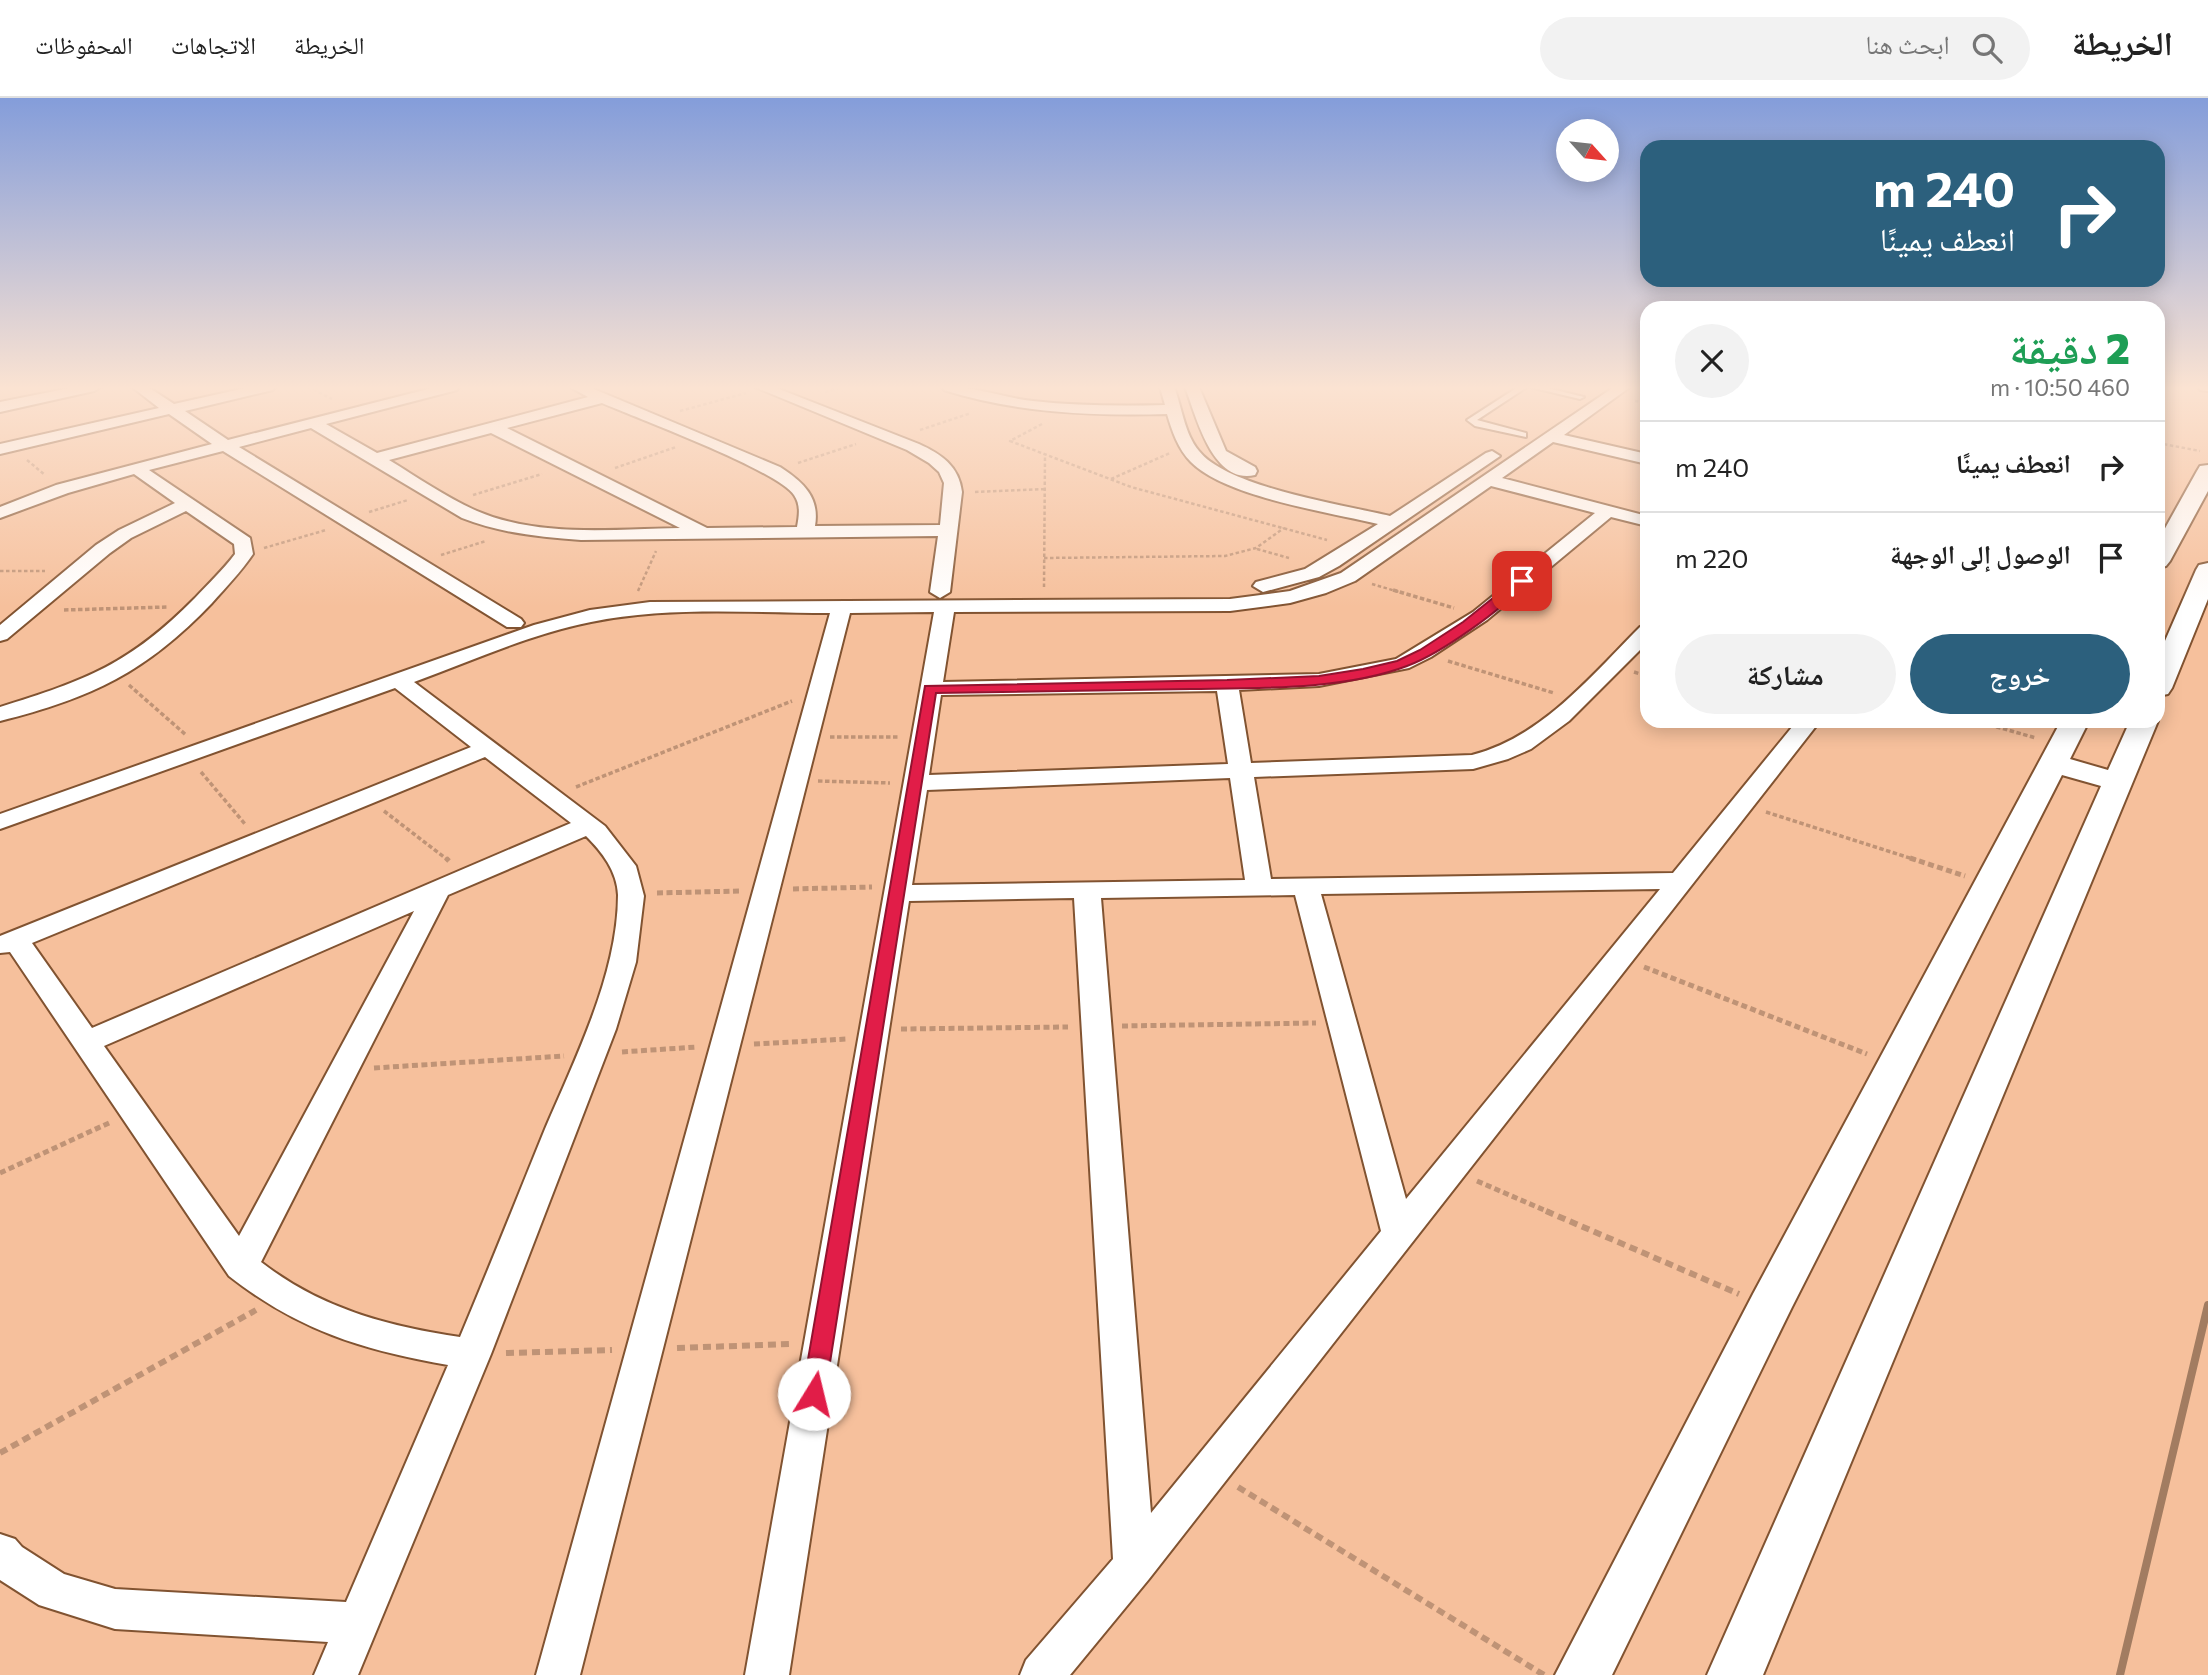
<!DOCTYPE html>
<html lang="ar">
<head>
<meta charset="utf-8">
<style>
	:root { --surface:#fff; --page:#f2f2f2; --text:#222; --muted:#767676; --line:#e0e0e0; --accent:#2c607d }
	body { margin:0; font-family:Commissioner,"Noto Naskh Arabic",sans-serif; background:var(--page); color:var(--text); direction:rtl; height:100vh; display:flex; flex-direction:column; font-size:26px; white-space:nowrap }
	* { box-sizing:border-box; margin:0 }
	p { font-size:23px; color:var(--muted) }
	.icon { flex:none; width:38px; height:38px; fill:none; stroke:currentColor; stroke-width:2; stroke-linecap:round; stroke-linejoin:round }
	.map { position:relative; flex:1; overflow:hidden; direction:ltr }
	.drawer { position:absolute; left:1640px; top:203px; width:525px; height:427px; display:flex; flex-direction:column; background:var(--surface); border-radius:21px; box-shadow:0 4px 18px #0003; direction:rtl }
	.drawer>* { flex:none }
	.top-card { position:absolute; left:1640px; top:42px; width:525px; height:147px; border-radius:21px; box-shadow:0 4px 18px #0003; direction:rtl; background:#2c607d; color:#fff; overflow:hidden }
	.needle { width:46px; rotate:117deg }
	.controls { position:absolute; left:1556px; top:21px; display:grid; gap:14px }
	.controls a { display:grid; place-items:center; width:63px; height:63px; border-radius:50%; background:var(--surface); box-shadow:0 4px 18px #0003; font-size:35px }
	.pin { position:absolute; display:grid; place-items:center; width:60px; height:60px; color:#fff; margin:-30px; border-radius:14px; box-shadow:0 4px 10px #0006 }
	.me { position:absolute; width:77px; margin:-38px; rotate:9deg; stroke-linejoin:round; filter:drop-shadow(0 0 5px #0008) }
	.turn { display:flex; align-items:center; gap:24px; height:147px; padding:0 35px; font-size:32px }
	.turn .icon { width:91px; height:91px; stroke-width:2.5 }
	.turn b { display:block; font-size:49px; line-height:60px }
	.round { display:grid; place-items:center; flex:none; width:74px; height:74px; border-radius:37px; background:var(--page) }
	.summary { display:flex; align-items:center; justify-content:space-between; height:119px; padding:0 35px }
	h1 { font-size:42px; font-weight:800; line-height:52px; color:#1e9e55 }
	.cta { display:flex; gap:14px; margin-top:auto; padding:14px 35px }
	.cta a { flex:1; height:80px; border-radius:42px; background:var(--accent); color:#fff; font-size:28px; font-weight:800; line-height:80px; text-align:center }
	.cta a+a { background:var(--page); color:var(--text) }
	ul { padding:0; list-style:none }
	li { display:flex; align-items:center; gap:21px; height:91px; padding:0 35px; border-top:2px solid var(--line) }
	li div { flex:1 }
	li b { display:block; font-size:26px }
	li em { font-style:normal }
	header { display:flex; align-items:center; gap:42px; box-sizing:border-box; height:98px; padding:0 35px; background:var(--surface); border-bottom:2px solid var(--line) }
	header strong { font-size:33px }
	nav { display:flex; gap:38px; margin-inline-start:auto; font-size:24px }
	.search { width:490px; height:63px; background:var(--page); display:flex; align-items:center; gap:18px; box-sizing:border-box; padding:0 24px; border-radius:38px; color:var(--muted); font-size:26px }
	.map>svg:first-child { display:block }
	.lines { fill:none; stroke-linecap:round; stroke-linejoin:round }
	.service-casing { stroke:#815331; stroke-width:4 }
	.minor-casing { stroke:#815331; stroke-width:4 }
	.tertiary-casing { stroke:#815331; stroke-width:4 }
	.path-far3 { stroke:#bf9376; stroke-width:2.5; stroke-dasharray:3.5 2.5; stroke-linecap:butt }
	.path-far2 { stroke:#bf9376; stroke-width:3.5; stroke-dasharray:4.5 2.5; stroke-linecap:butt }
	.path-far1 { stroke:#bf9376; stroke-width:5; stroke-dasharray:6 3.5; stroke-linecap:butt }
	.path { stroke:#bf9376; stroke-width:6; stroke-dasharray:8 5; stroke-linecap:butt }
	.service { fill:#fff; fill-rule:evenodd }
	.minor { fill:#fff; fill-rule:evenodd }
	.tertiary { fill:#fff; fill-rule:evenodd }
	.rail { stroke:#a27c61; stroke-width:8 }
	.route { fill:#e11d48; stroke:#92132f; stroke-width:2 }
</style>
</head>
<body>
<header>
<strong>الخريطة</strong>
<div class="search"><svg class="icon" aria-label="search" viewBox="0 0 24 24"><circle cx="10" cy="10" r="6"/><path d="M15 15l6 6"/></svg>ابحث هنا</div>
<nav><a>الخريطة</a><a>الاتجاهات</a><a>المحفوظات</a></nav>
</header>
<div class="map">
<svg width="2208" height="1577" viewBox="0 0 2208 1577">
	<rect width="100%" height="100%" fill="#f6c09c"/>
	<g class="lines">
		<defs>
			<path id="service" d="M1518 289H1527L1477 322 1526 335V339L1475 328 1467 322Z
				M1530 289H1543L1584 299 1580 301Z"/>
			<path id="minor" d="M75 289H101L94 293 0 314V304Z
				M132 289H148L174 306 250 289H275L273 292 185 313 228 342 436 289H459L457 292 326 326 377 355 588 299 570 289H589L780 369C803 384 820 399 815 428L940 427 944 385 939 374 929 365 907 352 755 289H774L919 346C941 356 959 368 962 394L950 494 940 500 930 494 938 438 581 442C540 439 500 435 462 420L311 330 239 349 521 521 524 525 521 529H507L223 353 149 372 250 440 253 456C241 474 226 489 212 505 146 574 92 600 0 623V609C87 582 130 566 195 500 208 486 223 472 235 456L234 446 186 413 131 440 110 455 7 541 0 543V527L96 447 119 432 175 405 134 376 68 395 0 420V409L56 387 212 346 169 316 0 356V346L159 310ZM602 305C637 320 777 372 794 397 801 407 799 418 797 429L707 430 507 330ZM491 335 680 430C614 431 540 440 477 413 447 400 417 379 389 362Z
				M942 289C972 287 1003 300 1033 303 1077 308 1121 308 1165 307L1160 289H1174C1182 309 1184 335 1199 353 1227 389 1344 407 1390 418L1486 355 1492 353 1500 358 1339 468 1319 479 1263 494 1253 488 1256 484 1305 471 1378 426C1328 414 1226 399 1191 364 1178 351 1172 333 1167 316 1091 318 1017 315 944 292Z
				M1185 289H1199L1226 353 1255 369 1257 373 1255 377C1212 387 1196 317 1185 289Z
				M1614 289H1630L1564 337 1647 356V366L1553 344 1502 380 1647 418V428L1611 419 1487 522 1431 559 1409 570 1319 588 1239 592 1251 665 1472 657C1542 639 1591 578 1640 529L1647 527V545L1569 623 1531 651 1508 661 1473 671 1254 679 1271 781 1673 775 1797 623H1820L1149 1481 1070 1577H1020L1026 1562 1113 1461 1074 800 909 803 789 1577H745L934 514 850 515 580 1577H536L830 515C752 515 668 508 591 524 530 536 472 563 414 584L605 728 636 768 644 798 636 864 616 931 491 1256 358 1577H314L328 1544 115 1531 39 1507 0 1482V1436L15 1441 22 1449 64 1476 115 1491 346 1504 448 1267C362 1252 298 1232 229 1178L10 854 0 855V838L471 649 395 590 0 731V716L534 527 590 512 650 504 1230 501 1290 493 1341 475ZM1491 388 1595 415 1473 514 1396 561 1319 576 943 584 954 514 1230 513 1290 505 1326 495 1355 483ZM1217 593 1228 666 929 677 941 597ZM485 659 571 725 92 930 32 845ZM1230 680 1245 782 912 787 927 692ZM586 738C602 754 617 773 618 797 618 875 575 961 545 1031 517 1100 489 1170 460 1239 386 1228 320 1210 261 1164L448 797ZM1660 791 1406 1101 1321 796ZM1295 797 1381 1133 1151 1415 1101 800ZM414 813 239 1138 104 948Z
				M2198 289H2208V293L2200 292Z"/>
			<path id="tertiary" d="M2208 367V393L2170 463 2166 468 2158 470V443L2197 373 2200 368Z
				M2208 465V501L2172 590 2168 596 2158 598V559L2196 472 2199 467Z
				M2061 623H2089L2070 661 2108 672 2130 623H2158L1763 1577H1707L2101 688 2062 677 1792 1209 1612 1577H1555L1753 1196Z"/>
		</defs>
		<use href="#service" class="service-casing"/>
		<use href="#minor" class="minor-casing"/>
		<use href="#tertiary" class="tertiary-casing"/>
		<path class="path-far3" d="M308 289 332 301
			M825 294 844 289
			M1635 303 1647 305
			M680 313 746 295
			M1042 326 1010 343 1131 389 1327 442
			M920 332 971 315
			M2158 345 2200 353
			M27 362 45 377
			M798 365 856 346
			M615 370 676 349
			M1111 381 1170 355
			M975 394 1044 391
			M473 397 542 376
			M369 414 408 402
			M264 450 326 432
			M1257 451 1289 460
			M441 457 486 443
			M1044 460 1225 458 1256 450 1284 430
			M0 473H45
			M1372 486 1399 494
			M1044 489 1045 356
			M638 493 656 453"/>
		<path class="path-far2" d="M1393 492 1454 510
			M64 512 167 509
			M1448 563 1554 595
			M1634 574 1647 578
			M129 587 186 637
			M1976 623 2036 640
			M830 639H898
			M201 674 245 726
			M818 683 890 685
			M576 689 792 603
			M384 713 448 762
			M1766 714 1916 762"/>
		<path class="path-far1" d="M446 760 449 763
			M1910 760 1965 778
			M793 791 872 789
			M657 795 739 793
			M1644 869 1867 956
			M1122 928 1316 925
			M901 931 1068 929
			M754 946 847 941
			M622 954 697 949
			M374 970 564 958
			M0 1075 111 1024
			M1477 1083 1551 1115"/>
		<path class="path" d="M1546 1113 1739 1196
			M677 1250 791 1246
			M506 1255 612 1252
			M0 1355 256 1212
			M1238 1389 1544 1577"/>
		<use href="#service" class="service"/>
		<use href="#minor" class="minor"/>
		<use href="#tertiary" class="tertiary"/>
		<path class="rail" d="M2120 1577 2208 1207"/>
	</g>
	<linearGradient id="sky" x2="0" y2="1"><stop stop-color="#849dda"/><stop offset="0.57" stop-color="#fbe3d2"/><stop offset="1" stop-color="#fbe3d2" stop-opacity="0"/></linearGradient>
	<rect width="2208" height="509" fill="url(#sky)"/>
	<path class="route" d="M1518 480 1528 483C1503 511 1442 555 1407 568 1344 592 1259 590 1191 591 1106 592 1021 593 936 595L825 1296 822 1302 814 1305 806 1302 802 1296 925 588 1227 582 1319 578 1363 571 1397 563 1420 552 1463 524Z"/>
</svg>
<div class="controls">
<a><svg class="needle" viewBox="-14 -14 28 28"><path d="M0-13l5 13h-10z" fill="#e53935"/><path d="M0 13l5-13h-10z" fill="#767676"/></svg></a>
</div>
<div class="pin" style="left:1522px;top:483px;background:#d93025"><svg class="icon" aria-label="arrive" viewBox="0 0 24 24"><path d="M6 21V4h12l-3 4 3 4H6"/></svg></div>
<svg class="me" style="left:814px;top:1296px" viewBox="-20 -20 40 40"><circle r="19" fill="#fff"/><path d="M0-13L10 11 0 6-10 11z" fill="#e11d48"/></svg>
<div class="top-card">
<div class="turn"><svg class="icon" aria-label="right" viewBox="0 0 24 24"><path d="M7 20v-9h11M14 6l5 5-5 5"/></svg><div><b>240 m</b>انعطف يمينًا</div></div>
</div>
<section class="drawer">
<div class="summary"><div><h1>2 دقيقة</h1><p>460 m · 10:50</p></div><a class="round"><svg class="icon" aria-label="close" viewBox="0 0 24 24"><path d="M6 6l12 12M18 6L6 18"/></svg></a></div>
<ul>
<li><svg class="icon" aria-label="right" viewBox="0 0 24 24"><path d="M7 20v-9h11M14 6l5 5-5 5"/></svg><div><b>انعطف يمينًا</b></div><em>240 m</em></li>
<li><svg class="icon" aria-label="arrive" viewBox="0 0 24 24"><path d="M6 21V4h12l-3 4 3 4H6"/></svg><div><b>الوصول إلى الوجهة</b></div><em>220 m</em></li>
</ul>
<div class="cta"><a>خروج</a><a>مشاركة</a></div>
</section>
</div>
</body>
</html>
